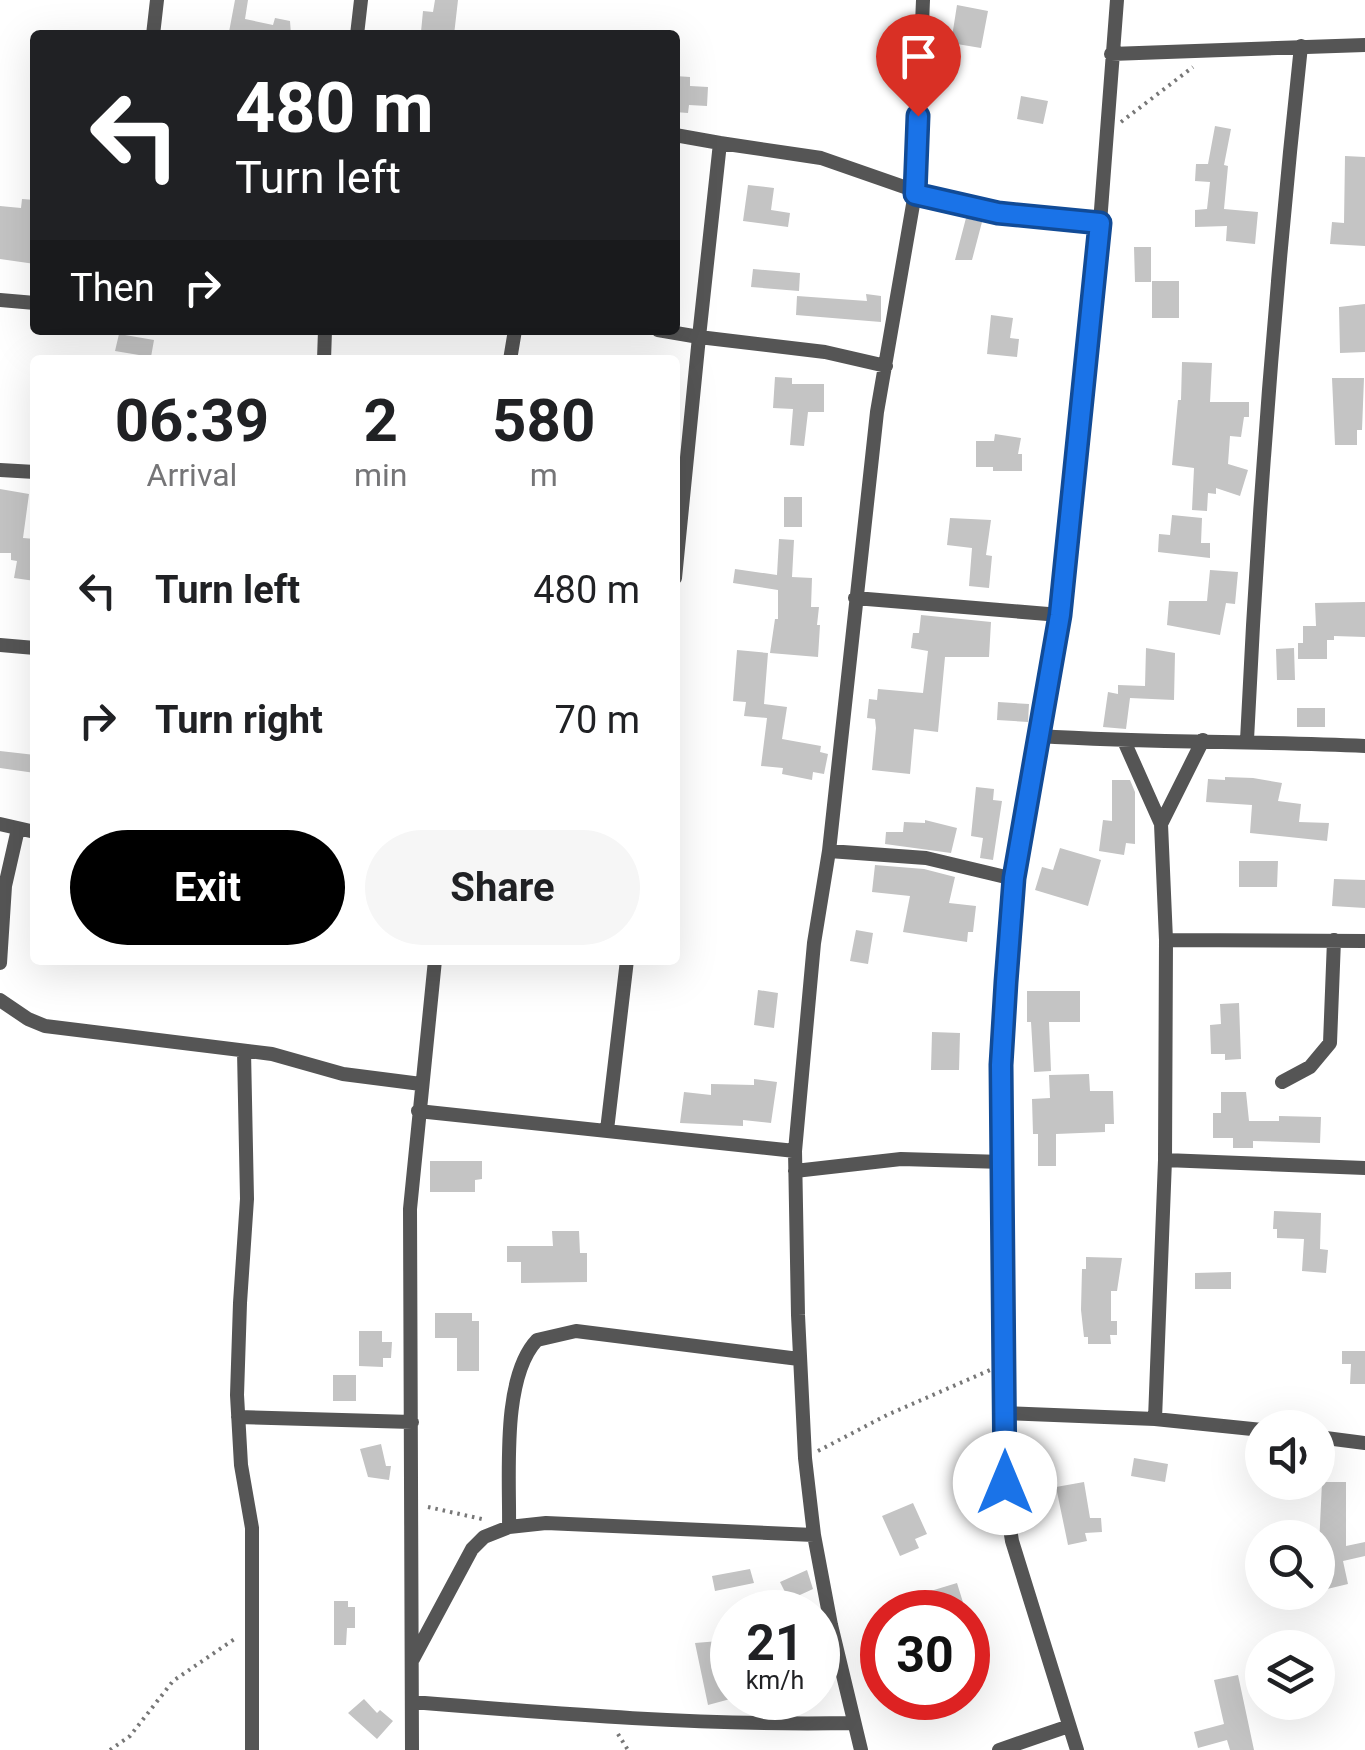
<!DOCTYPE html>
<html lang="en">
<head>
<meta charset="utf-8">
<style>
	:root { --surface:#fff; --page:#f6f6f6; --text:#202124; --muted:#757577; --accent:#000 }
	body { margin:0; font-family:Roboto,sans-serif; background:var(--page); color:var(--text); height:100vh; display:flex; flex-direction:column; font-size:38px; white-space:nowrap }
	* { box-sizing:border-box; margin:0 }
	p { font-size:32px; color:var(--muted) }
	.icon { flex:none; width:55px; height:55px; fill:none; stroke:currentColor; stroke-width:2; stroke-linecap:round; stroke-linejoin:round }
	.map { position:relative; flex:1; overflow:hidden }
	.drawer { position:absolute; left:30px; top:355px; width:650px; height:610px; display:flex; flex-direction:column; background:var(--surface); border-radius:10px; box-shadow:0 10px 40px #0002 }
	.drawer>* { flex:none }
	.banner { position:absolute; left:30px; top:30px; width:650px; height:305px; border-radius:10px; box-shadow:0 10px 40px #0002; background:#202124; color:#fff; overflow:hidden }
	.controls { position:absolute; left:1245px; top:1410px; display:grid; gap:20px }
	.controls a { display:grid; place-items:center; width:90px; height:90px; border-radius:50%; background:var(--surface); box-shadow:0 10px 40px #0002; font-size:50px }
	.speed { position:absolute; left:710px; top:1590px; display:flex; gap:20px; font-size:50px; font-weight:700; text-align:center }
	.speed>* { display:grid; place-content:center; width:130px; height:130px; border-radius:50%; background:var(--surface); box-shadow:0 10px 40px #0002; line-height:1 }
	.speed small { font-size:25px; font-weight:400 }
	.speed .limit { border:15px solid #d22; background:#fff; color:#111 }
	.pin { position:absolute; display:grid; place-items:center; width:85px; height:85px; color:#fff; margin:-102px -42px; border-radius:50% 50% 50% 0; rotate:-45deg; box-shadow:0 0 10px #0007 }
	.pin .icon { rotate:45deg }
	.me { position:absolute; width:110px; margin:-55px; rotate:0deg; stroke-linejoin:round; filter:drop-shadow(0 0 8px #0008) }
	.turn { display:flex; align-items:center; gap:35px; height:210px; padding:0 40px; font-size:45px }
	.turn .icon { width:130px; height:130px; stroke-width:2.5 }
	.turn b { display:block; font-size:70px; line-height:85px }
	.then { display:flex; align-items:center; height:95px; padding:0 40px; background:#0003; gap:20px; font-size:38px }
	.eta { display:flex; justify-content:space-evenly; align-items:center; height:170px; text-align:center }
	.eta b { font-size:60px; font-weight:700; line-height:70px }
	.cta { display:flex; gap:20px; margin-top:auto; padding:20px 40px }
	.cta a { flex:1; height:115px; border-radius:60px; background:var(--accent); color:#fff; font-size:40px; font-weight:700; line-height:115px; text-align:center }
	.cta a+a { background:var(--page); color:var(--text) }
	ul { padding:0; list-style:none }
	li { display:flex; align-items:center; gap:30px; height:130px; padding:0 40px }
	li div { flex:1 }
	li b { display:block; font-size:38px }
	li em { font-style:normal }
	.map>svg:first-child { display:block }
	.building { fill:#c4c4c4 }
	.lines { fill:none; stroke-linecap:round; stroke-linejoin:round }
	.path { stroke:#777; stroke-width:4; stroke-dasharray:2.5 5; stroke-linecap:butt }
	.street { stroke:#555; stroke-width:14 }
	.route-casing { stroke:#114b97; stroke-width:25 }
	.route { stroke:#1a73e8; stroke-width:18 }
</style>
</head>
<body>
<div class="map">
<svg width="1365" height="1750" viewBox="0 0 1365 1750">
	<rect width="100%" height="100%" fill="#fff"/>
	<path class="building" d="M235 0H248L245 19 273 25 275 18 290 21 291 35H246L229 32Z
		M435 0H458L454 35 421 32 423 11 433 12Z
		M957 5 988 11 981 48 951 43Z
		M675 76 690 77V86L708 87 707 106 689 105 688 113 675 112Z
		M1021 96 1048 101 1043 124 1017 119Z
		M1215 126 1231 129 1224 165 1228 166 1224 209 1258 212 1255 244 1226 241 1227 226 1195 227V210L1207 209 1210 182 1195 181 1196 164H1208Z
		M1345 156 1365 157V246L1330 244 1332 222 1344 223Z
		M748 185 774 188 771 210 790 213 788 227 743 221Z
		M22 199 35 200V264L0 259V206L21 208Z
		M966 218 982 222 972 260H955Z
		M1134 247H1151V282H1135Z
		M753 269 800 273 799 291 751 287Z
		M1152 281H1179V318H1152Z
		M866 294 881 296V322L796 315 797 296 867 301Z
		M1365 304V352L1340 353 1339 307Z
		M991 315 1013 318 1010 338 1019 339 1017 357 987 354Z
		M119 334 154 340 151 357 115 351Z
		M1182 362 1212 363 1210 402H1249V417H1244L1241 437 1230 436 1228 464 1248 470 1240 496 1216 488V494L1208 493 1207 511 1192 510 1194 468 1172 465 1178 400H1181Z
		M775 377 792 378V384H824V412H808L804 446 790 445 793 409 773 408Z
		M1332 378H1364L1362 430H1357V445H1335Z
		M995 434 1021 438 1018 454H1022V471H993V467H976V441H994Z
		M0 489 29 494 23 538 35 539V581L14 578 17 561 11 560V553H0Z
		M784 497H802V527H784Z
		M1172 515 1202 518 1201 543H1210V558L1158 552 1159 534 1170 535Z
		M950 518 991 520 986 555 992 556 989 588 969 586 972 548 947 545Z
		M779 539 794 540 792 577 812 578 811 607H819L817 625H820L818 657 770 653 775 619H778V590L733 583 735 569 777 575Z
		M1210 570 1238 572 1235 604 1226 603 1220 635 1167 625 1169 601H1207Z
		M1365 602V637L1334 636V640H1327V659H1298V643H1303V626H1316L1315 603Z
		M921 615 991 622 989 657H945L938 732 914 729 910 774 872 770 876 728 875 719 867 718 869 699 877 700 878 689 923 693 928 651 911 648 913 633H919Z
		M1146 648 1175 653 1174 700 1130 698 1126 729 1103 727 1108 692 1118 694V685L1145 686Z
		M1294 648 1295 680H1277L1276 649Z
		M737 650 768 653 764 704 787 707 782 739 821 746 820 752 828 754 824 774 813 772 812 780 782 774 783 768 761 766 767 718 744 716 746 702 733 701Z
		M998 702 1029 704 1028 722 997 720Z
		M1297 708H1325V727H1297Z
		M0 751 35 755V773L0 768Z
		M1225 777 1253 778 1282 783 1278 801 1301 804 1299 822 1329 823 1327 841 1250 833 1252 805 1206 802 1208 779 1225 780Z
		M1112 780H1130L1135 792V844L1126 843 1124 855 1099 851 1103 820 1112 821Z
		M976 787 994 789 993 800 1002 801 993 860 980 858 983 838 971 836Z
		M925 820 957 828 951 853 885 844 886 832H903L904 822 925 823Z
		M1060 848 1101 860 1088 906 1035 890 1042 867 1053 870Z
		M1239 861H1278L1277 887H1239Z
		M875 865 924 869 955 877 949 903 976 906 973 932H968L967 942 903 932 910 896 872 892Z
		M1334 879 1365 880V908L1332 906Z
		M856 930 873 933 868 964 850 961Z
		M758 990 778 993 774 1028 754 1025Z
		M1027 991H1080V1022H1049L1051 1071 1034 1072 1031 1022H1027Z
		M1239 1003 1241 1059 1225 1060V1054H1211L1210 1025 1221 1024 1220 1004Z
		M932 1032 960 1033 959 1070H931Z
		M1089 1074 1090 1091H1113L1114 1124H1105V1132L1056 1134V1166H1038V1134H1033L1032 1099 1050 1098 1049 1075Z
		M754 1079 777 1082 771 1123 743 1120V1126L680 1123 684 1092 711 1095V1084L754 1085Z
		M1221 1092H1246L1249 1121H1279V1116L1321 1117 1320 1143 1253 1141V1148H1233V1138H1213V1113H1221Z
		M430 1161H482V1179L475 1180V1192H430Z
		M1274 1211 1321 1213 1320 1249 1328 1250 1326 1273 1302 1271 1304 1239 1277 1238V1229H1273Z
		M552 1231H579L580 1253H587V1282L521 1283V1262H507V1246H553Z
		M1086 1257 1122 1258 1117 1291H1111V1321H1117V1335H1110L1111 1344H1088V1337H1084L1081 1310 1082 1269H1086Z
		M1231 1272V1289H1195V1273Z
		M435 1313H472V1321H479V1371H457V1338H435Z
		M359 1331H382V1342H392L391 1358H383V1367L359 1366Z
		M1342 1351H1365V1384H1350L1351 1364H1342Z
		M333 1375H356V1401H333Z
		M381 1444 386 1466H391L389 1480 368 1477 360 1449Z
		M1134 1458 1168 1464 1165 1482 1131 1476Z
		M1084 1482 1090 1518H1101L1102 1532 1085 1533 1087 1541 1068 1545 1056 1487Z
		M1322 1482H1346V1546L1365 1542V1556L1343 1561 1348 1584 1323 1590 1318 1568Z
		M913 1503 927 1534 915 1539 919 1548 900 1556 882 1516Z
		M750 1569 754 1583 715 1591 712 1576Z
		M807 1570 813 1589 789 1600 780 1582Z
		M957 1583 966 1612H929L924 1593Z
		M334 1601H348V1607H355V1628H347L346 1645H334Z
		M719 1641 722 1682 729 1680 734 1698 708 1705 695 1643Z
		M1238 1675 1254 1750H1230L1227 1740 1198 1748 1194 1732 1224 1724 1214 1680Z
		M364 1699 377 1713 380 1710 393 1721 377 1739 348 1713Z"/>
	<g class="lines">
		<path class="path" d="M1121 122 1193 67
			M818 1451 887 1415 990 1370
			M428 1507 482 1519
			M618 1734 628 1750
			M110 1750 130 1736 173 1681 236 1638"/>
		<path class="street" d="M153 35 157 0
			M357 35 361 0
			M1111 54 1365 45
			M675 135 720 143
			M0 300 35 303
			M658 330 699 337 720 143 821 158 956 205 998 213 1100 223
			M324 360 325 330
			M510 360 515 330
			M0 470 35 472
			M675 578 699 337 825 352 886 366
			M855 598 1060 615
			M0 645 35 648
			M1039 736C1147 743 1256 741 1365 746
			M1247 740C1258 509 1276 277 1301 46
			M1124 741 1161 824 1166 940 1165 1160 1155 1419
			M0 824 35 832
			M1161 824 1203 740
			M829 851 926 858 1014 879
			M1166 940 1365 941
			M0 963 5 886 18 829
			M0 1000 28 1019 45 1026 272 1054 343 1074 421 1084
			M244 1051 247 1199 240 1303 237 1395 241 1465 252 1528V1750
			M1282 1082 1310 1067 1330 1043 1334 940
			M418 1111 795 1151
			M607 1130 627 960
			M1165 1160 1365 1168
			M795 1171 901 1159 1003 1162
			M1005 1413 1155 1419 1262 1430
			M238 1417 412 1422
			M1318 1437 1365 1443
			M509 1527C510 1477 501 1378 537 1340L576 1331 799 1359
			M413 1659 472 1549 484 1537 509 1527 546 1523 814 1535
			M412 1702C559 1714 706 1726 853 1723
			M412 1750 410 1209 435 960
			M861 1750 831 1625 814 1535 805 1458 798 1315 795 1151 814 943 829 851 877 412 915 193 923 0
			M999 1750 1069 1726
			M1077 1750 1012 1541 1007 1510 1001 1065 1006 982 1014 879 1060 615 1100 223 1117 0"/>
	</g>
	<g class="lines">
		<defs>
			<path id="route" d="M918 116 915 194 998 213 1100 223 1060 615 1014 878 1006 982 1001 1065 1005 1483"/>
		</defs>
		<use href="#route" class="route-casing"/>
		<use href="#route" class="route"/>
	</g>
</svg>
<div class="controls">
<a><svg class="icon" aria-label="sound" viewBox="0 0 24 24"><path d="M4 9h4l5-4v14l-5-4H4zM17 9q2 3 0 6"/></svg></a>
<a><svg class="icon" aria-label="search" viewBox="0 0 24 24"><circle cx="10" cy="10" r="6"/><path d="M15 15l6 6"/></svg></a>
<a><svg class="icon" aria-label="layers" viewBox="0 0 24 24"><path d="M12 4l9 5-9 5-9-5zM3 14l9 5 9-5"/></svg></a>
</div>
<div class="speed"><div>21<small>km/h</small></div><div class="limit">30</div></div>
<div class="pin" style="left:918px;top:116px;background:#d93025"><svg class="icon" aria-label="arrive" viewBox="0 0 24 24"><path d="M6 21V4h12l-3 4 3 4H6"/></svg></div>
<svg class="me" style="left:1005px;top:1483px" viewBox="-20 -20 40 40"><circle r="19" fill="#fff"/><path d="M0-13L10 11 0 6-10 11z" fill="#1a73e8"/></svg>
<div class="banner">
<div class="turn"><svg class="icon" aria-label="left" viewBox="0 0 24 24"><path d="M17 20v-9H6M10 6l-5 5 5 5"/></svg><div><b>480 m</b>Turn left</div></div>
<div class="then">Then<svg class="icon" aria-label="right" viewBox="0 0 24 24"><path d="M7 20v-9h11M14 6l5 5-5 5"/></svg></div>
</div>
<section class="drawer">
<div class="eta">
<div><b>06:39</b><p>Arrival</p></div>
<div><b>2</b><p>min</p></div>
<div><b>580</b><p>m</p></div>
</div>
<ul>
<li><svg class="icon" aria-label="left" viewBox="0 0 24 24"><path d="M17 20v-9H6M10 6l-5 5 5 5"/></svg><div><b>Turn left</b></div><em>480 m</em></li>
<li><svg class="icon" aria-label="right" viewBox="0 0 24 24"><path d="M7 20v-9h11M14 6l5 5-5 5"/></svg><div><b>Turn right</b></div><em>70 m</em></li>
</ul>
<div class="cta"><a>Exit</a><a>Share</a></div>
</section>
</div>
</body>
</html>
